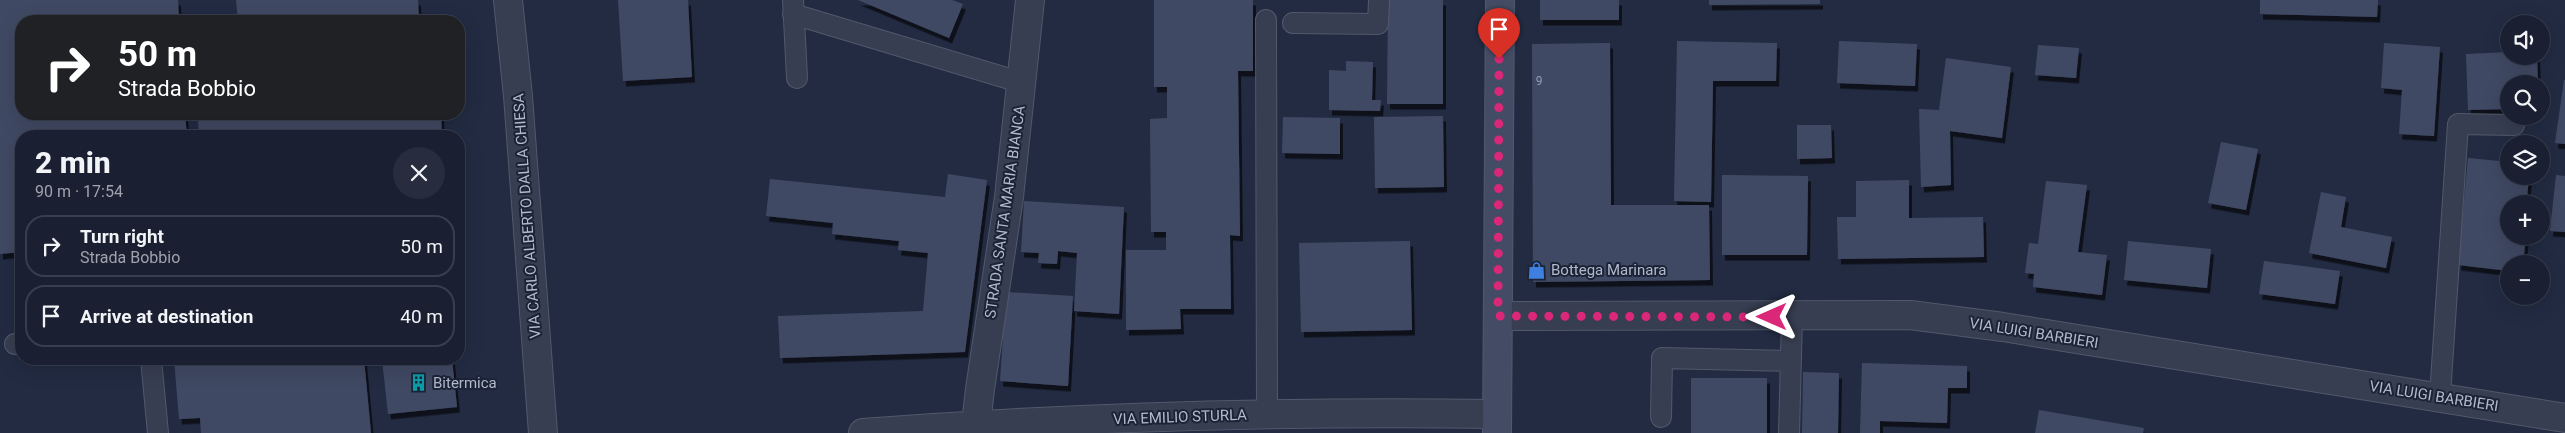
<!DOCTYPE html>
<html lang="en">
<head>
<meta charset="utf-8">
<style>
	:root { --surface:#1a2032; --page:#272d3e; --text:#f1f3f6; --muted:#9fa3ac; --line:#383e4d }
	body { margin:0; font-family:Roboto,sans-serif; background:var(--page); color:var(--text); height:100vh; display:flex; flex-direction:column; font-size:19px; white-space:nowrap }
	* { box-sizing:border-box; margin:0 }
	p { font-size:16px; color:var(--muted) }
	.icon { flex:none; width:28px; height:28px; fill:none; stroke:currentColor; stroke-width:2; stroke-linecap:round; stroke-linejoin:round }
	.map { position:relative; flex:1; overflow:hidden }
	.drawer { position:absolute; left:15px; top:130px; width:450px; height:235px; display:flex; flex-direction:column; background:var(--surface); border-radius:20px; box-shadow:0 5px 20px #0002,0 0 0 1px var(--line) }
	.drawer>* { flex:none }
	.hud { position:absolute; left:15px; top:15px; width:450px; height:105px; border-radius:20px; box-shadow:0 5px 20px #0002,0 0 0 1px var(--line); background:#202124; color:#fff; overflow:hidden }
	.buttons { position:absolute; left:2500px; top:15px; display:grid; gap:10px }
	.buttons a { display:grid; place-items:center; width:50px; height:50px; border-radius:50%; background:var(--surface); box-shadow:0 5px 20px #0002,0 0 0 1px var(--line); font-size:25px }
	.pin { position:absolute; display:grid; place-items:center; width:42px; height:42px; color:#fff; margin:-51px -21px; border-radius:50% 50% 50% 0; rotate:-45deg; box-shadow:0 0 5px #0007 }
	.pin .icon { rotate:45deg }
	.me { position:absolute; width:55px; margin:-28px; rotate:270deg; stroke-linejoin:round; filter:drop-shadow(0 0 4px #0008) }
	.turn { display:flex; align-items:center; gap:18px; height:105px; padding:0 20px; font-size:22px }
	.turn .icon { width:65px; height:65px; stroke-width:2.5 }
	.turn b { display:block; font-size:35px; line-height:42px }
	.round { display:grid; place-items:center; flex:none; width:52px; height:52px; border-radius:26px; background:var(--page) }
	.overview { display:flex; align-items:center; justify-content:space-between; height:85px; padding:0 20px }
	h1 { font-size:30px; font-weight:800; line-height:38px }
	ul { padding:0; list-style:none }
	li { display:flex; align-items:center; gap:15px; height:62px; margin:0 10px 8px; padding:0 10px; border:2px solid var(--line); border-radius:20px }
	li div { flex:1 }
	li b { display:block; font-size:19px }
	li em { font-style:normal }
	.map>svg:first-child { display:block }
	.building { fill:#414a64; filter:url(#shadow) }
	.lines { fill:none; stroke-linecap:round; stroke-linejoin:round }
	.service-casing { stroke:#52596c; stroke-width:22 }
	.minor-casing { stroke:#52596c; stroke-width:30 }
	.secondary-casing { stroke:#52596c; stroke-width:30 }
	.service { stroke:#373e51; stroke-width:20 }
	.minor { stroke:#373e51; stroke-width:28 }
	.secondary { stroke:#444c65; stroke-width:28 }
	.route { stroke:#db2777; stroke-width:9; stroke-dasharray:0 16.2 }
	.labels { text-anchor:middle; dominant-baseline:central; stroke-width:4; stroke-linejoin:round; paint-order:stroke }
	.number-label { font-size:12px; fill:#969db2 }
	.street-label { font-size:15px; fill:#b3b9cc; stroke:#1b2336 }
	.poi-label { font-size:15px; fill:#b3b9cc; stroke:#1b2336; text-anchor:start }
</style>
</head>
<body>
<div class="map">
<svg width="2565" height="433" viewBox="0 0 2565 433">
	<defs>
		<filter id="shadow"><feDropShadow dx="3" dy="5.5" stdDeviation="0" flood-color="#0009"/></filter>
	</defs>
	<rect width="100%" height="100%" fill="#222b42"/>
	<path class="building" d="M0 0H178L179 21H21V114H185L187 136H21V252L0 254Z
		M236 0H418L419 21H238Z
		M618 0H688L692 77 623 81Z
		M858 0H952L963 4 949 38Z
		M1154 0H1253V71H1238L1240 236 1230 235 1231 309H1180L1181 329 1126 330V250H1166V232H1151L1150 119 1167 118V87H1154Z
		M1388 0H1443V104H1387Z
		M1540 0H1619V20H1540Z
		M1709 0H1820V4L1709 5Z
		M2260 0H2378L2377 17 2260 14Z
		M1677 41 1777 43 1776 81H1713L1711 202 1674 201Z
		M1839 41 1917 44 1915 86 1837 83Z
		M1610 43 1611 205H1709L1710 280 1533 282 1532 44Z
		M2384 43 2440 47 2434 136 2399 134 2402 90 2381 88Z
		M2038 45 2079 48 2076 78 2035 75Z
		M2509 52V56H2537L2538 84H2509V109L2468 110 2466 54Z
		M1946 58 2011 67 2002 138 1950 131 1951 185 1921 187 1919 109 1939 110Z
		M1346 61 1373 62 1372 100H1381L1380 111 1329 110V70L1346 71Z
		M2564 80H2565V144L2555 143Z
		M301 114H441L442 136H199L198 119Z
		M1443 116 1444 187 1375 188 1374 117Z
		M1283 117 1340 118V154L1282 153Z
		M1797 125H1831L1832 158 1797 159Z
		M2221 142 2258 149 2246 210 2208 203Z
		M2468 158 2509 162V176H2529L2527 198 2540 199 2539 204H2509V236H2526L2523 264H2509V271L2458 265Z
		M948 174 987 180 965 352 780 358 778 316 923 311 928 253 898 250 899 241 832 234 833 223 766 216 770 179 945 197Z
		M1722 175 1808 176 1807 255H1722Z
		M2556 175 2565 176V232L2550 231Z
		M1909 180V218L1983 217 1984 257 1838 259 1837 217H1856V181Z
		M2046 181 2087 185 2078 252 2107 255 2102 295 2033 287 2034 274 2025 273 2029 243 2038 244Z
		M2321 192 2346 197 2341 227 2392 237 2386 268 2309 253Z
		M1024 201 1124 207 1119 314 1074 311 1077 253 1058 251 1057 264 1038 263 1039 253 1021 252Z
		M1410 241 1412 330 1301 332 1299 243Z
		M2128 241 2211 249 2207 288 2124 280Z
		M2264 261 2340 271 2335 304 2259 294Z
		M1006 292 1073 296 1068 386 1000 381Z
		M174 359H364L371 433H201L200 418 179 419Z
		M382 359H452L457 407 388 414Z
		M1862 363 1967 366V388H1948L1947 423 1880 421V433H1860Z
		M1803 372 1839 373 1838 433H1802Z
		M1691 378H1767V433H1691Z
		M2039 410 2144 428 2143 433H2035Z"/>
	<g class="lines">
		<defs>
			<path id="service" d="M793 0 797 78
				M793 14 1023 83
				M1266 20 1267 414
				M1293 23 1378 24 1379 0
				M15 344H21
				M151 359 158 433
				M2440 396 2458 124 2514 125
				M1661 417 1662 358 1791 361
				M1789 433 1792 317"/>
			<path id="minor" d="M508 0 518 96 543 433
				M1498 316 1910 315 2003 327 2565 418
				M976 424 980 389 1009 197 1030 0
				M863 433C1074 417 1286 411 1497 414"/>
			<path id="secondary" d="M1497 433 1500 0"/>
		</defs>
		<use href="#service" class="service-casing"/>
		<use href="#minor" class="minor-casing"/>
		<use href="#secondary" class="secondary-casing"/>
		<use href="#service" class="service"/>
		<use href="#minor" class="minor"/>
		<use href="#secondary" class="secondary"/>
	</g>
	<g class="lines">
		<path class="route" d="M1499 59 1498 316 1772 317"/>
	</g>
	<defs>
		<symbol id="shop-bare" viewBox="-9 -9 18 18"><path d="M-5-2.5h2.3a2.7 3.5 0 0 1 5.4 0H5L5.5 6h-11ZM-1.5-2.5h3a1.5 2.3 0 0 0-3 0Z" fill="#3f7fe0" stroke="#1b2336" stroke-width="2.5" paint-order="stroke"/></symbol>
		<symbol id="building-bare" viewBox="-9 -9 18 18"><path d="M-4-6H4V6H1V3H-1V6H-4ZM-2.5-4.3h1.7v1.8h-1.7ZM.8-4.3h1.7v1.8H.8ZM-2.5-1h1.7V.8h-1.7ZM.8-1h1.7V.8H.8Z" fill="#0f9aa8" stroke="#1b2336" stroke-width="2.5" paint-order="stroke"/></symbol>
	</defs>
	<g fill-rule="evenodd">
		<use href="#shop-bare" x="1524" y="258" width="25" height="25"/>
		<use href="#building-bare" x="406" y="370" width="25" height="25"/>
	</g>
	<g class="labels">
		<g class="number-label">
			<text x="1539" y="81">9</text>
		</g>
		<g class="street-label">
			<text transform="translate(1005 212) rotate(-82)">STRADA SANTA MARIA BIANCA</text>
			<text transform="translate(527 216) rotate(-94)">VIA CARLO ALBERTO DALLA CHIESA</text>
			<text transform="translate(2034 333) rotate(9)">VIA LUIGI BARBIERI</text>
			<text transform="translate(2434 396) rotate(9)">VIA LUIGI BARBIERI</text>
			<text transform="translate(1180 417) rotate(-2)">VIA EMILIO STURLA</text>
		</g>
		<g class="poi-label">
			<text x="1551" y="270">Bottega Marinara</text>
			<text x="433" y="383">Bitermica</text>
		</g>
	</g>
</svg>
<div class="buttons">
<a><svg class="icon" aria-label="sound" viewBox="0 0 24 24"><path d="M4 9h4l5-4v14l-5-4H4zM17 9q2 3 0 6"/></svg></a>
<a><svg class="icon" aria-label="search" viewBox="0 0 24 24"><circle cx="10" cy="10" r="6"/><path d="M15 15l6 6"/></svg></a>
<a><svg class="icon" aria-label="layers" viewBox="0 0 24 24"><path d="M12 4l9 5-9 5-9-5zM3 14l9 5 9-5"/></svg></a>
<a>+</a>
<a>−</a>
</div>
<div class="pin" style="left:1499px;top:59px;background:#d93025"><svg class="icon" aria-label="arrive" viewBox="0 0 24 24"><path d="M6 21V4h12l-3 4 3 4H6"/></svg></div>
<svg class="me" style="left:1772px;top:317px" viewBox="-20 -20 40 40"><path d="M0-17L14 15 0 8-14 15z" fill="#db2777" stroke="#fff" stroke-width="4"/></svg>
<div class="hud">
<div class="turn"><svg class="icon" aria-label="right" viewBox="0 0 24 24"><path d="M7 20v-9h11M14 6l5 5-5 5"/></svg><div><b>50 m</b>Strada Bobbio</div></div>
</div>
<section class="drawer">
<div class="overview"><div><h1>2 min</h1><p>90 m · 17:54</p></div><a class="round"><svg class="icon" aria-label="close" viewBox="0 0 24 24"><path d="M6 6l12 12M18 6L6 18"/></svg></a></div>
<ul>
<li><svg class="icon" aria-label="right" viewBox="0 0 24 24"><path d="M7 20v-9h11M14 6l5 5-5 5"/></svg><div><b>Turn right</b><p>Strada Bobbio</p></div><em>50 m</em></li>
<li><svg class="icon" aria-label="arrive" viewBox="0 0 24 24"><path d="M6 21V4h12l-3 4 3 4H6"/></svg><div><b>Arrive at destination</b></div><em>40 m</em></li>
</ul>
</section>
</div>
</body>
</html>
